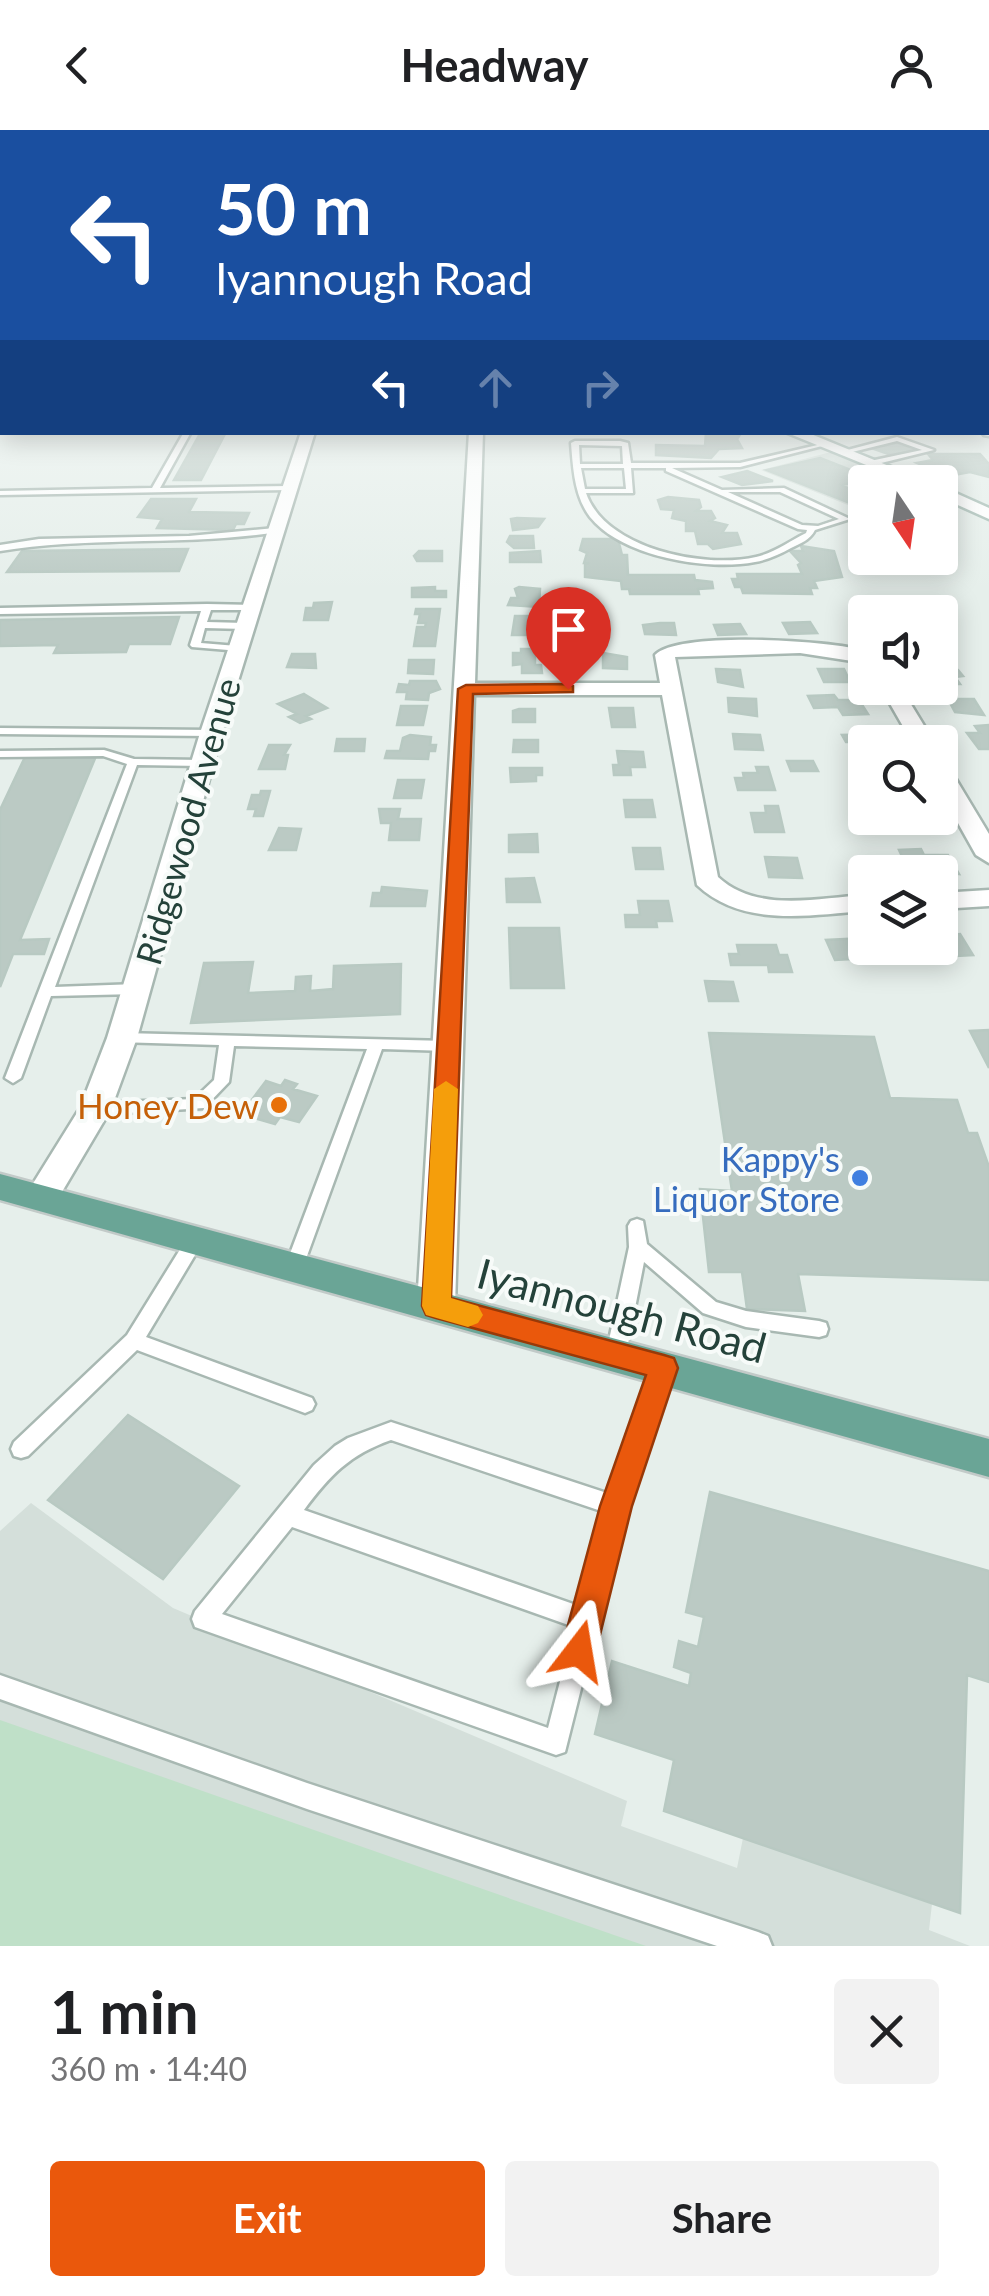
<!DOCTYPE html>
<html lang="en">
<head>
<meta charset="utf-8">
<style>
	:root { --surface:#fff; --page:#f2f2f2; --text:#202124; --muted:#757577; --accent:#ea580c }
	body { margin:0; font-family:Lato,sans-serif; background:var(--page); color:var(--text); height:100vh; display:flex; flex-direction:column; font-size:38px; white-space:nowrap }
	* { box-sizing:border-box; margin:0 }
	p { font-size:32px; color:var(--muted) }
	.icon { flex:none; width:55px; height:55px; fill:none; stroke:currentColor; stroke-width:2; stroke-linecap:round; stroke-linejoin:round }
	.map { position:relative; height:1816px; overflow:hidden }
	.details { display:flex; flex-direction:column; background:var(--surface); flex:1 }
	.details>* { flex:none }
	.banner { position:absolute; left:0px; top:0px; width:990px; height:305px; box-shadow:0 5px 25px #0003; background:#1a4fa0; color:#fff; overflow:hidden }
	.needle { width:65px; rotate:167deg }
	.buttons { position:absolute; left:848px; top:335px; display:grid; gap:20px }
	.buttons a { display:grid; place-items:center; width:110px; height:110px; border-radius:10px; background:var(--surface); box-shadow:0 5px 25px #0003; font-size:50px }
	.pin { position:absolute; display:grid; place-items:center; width:85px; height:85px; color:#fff; margin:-102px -42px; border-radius:50% 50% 50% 0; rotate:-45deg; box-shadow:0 0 10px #0007 }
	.pin .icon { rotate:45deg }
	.me { position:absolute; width:110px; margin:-55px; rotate:14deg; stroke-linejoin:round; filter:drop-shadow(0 0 8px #0008) }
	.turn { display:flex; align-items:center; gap:35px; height:210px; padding:0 50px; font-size:45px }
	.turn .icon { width:130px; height:130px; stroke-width:2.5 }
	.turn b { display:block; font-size:70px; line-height:85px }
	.lanes { display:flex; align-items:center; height:95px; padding:0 50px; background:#0003; justify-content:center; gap:50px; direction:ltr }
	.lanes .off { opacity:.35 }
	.round { display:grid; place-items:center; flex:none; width:105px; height:105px; border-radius:10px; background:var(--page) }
	.headline { display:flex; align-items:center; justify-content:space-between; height:170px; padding:0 50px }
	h1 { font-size:60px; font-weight:700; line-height:75px }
	.cta { display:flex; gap:20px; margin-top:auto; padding:20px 50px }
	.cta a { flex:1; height:115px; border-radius:10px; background:var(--accent); color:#fff; font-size:40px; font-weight:700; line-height:115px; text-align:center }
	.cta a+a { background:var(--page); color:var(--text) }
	header { display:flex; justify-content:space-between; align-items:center; height:130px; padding:0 50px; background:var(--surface); font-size:45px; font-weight:700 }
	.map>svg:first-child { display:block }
	.built { fill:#d4dfda }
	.green { fill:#bfe0c8 }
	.building { fill:#bbcac4; stroke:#b8c9c2; stroke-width:2.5 }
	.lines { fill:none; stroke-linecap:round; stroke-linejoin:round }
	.service-casing { stroke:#a8b8b2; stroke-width:5 }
	.minor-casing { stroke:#a8b8b2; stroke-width:5 }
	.secondary-casing { stroke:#a4bbb3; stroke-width:5 }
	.primary-casing { stroke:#c2cac8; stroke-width:5 }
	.service { fill:#fff; fill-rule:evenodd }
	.minor { fill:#fff; fill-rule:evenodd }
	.secondary { fill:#fff; fill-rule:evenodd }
	.primary { fill:#6aa596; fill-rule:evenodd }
	.route { fill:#ea580c; stroke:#983908; stroke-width:2.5 }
	.slow { fill:#f59e0b }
	.food-dot { fill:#e8710a; stroke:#f7fbf9; stroke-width:4 }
	.shop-dot { fill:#3f7fe0; stroke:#f7fbf9; stroke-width:4 }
	.labels { text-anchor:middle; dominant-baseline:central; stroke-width:8; stroke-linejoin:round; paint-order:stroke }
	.street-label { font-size:35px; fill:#24423a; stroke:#f7fbf9 }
	.food-label { font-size:35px; fill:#c56008; stroke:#f7fbf9; text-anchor:end }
	.shop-label { font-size:35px; fill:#366cbe; stroke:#f7fbf9; text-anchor:end }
	.near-street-label { font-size:42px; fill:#24423a; stroke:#f7fbf9 }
</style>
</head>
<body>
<header><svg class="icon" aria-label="back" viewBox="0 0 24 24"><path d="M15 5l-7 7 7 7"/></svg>Headway<svg class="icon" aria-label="person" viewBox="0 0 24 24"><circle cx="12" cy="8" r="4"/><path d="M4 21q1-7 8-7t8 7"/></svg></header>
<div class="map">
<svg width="989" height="1816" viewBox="0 0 989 1816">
	<rect width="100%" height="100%" fill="#e6efeb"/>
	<path class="built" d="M831 322 893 346 907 352H865V382L761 340Z
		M31 1373 173 1478 627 1671 621 1696 737 1738 743 1708 932 1774 929 1800 970 1816H0V1401Z"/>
	<path class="green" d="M0 1590 614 1805 646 1816H0Z"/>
	<path class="building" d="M201 302H226L201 350H174Z
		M706 302H742L737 309 742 318 719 319 711 328 656 325V315L705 316Z
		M895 312 906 316 920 319 894 326 871 318Z
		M928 324H980L989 334V347L970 342 949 346 917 333 933 330Z
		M820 328 871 348 842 355 855 362 851 363 865 367V379L767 340Z
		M747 341 773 351 742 355 722 347Z
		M668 367 699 370 701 377 696 381H711L715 388 710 391 727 395 722 403H737L741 414 713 419 708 414H698L695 401H686V391L672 388 674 380 661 379 658 370Z
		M151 369H196L189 382 249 383 244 394H236L233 400 157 398 162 389 138 387Z
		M517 388 544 389 538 397 513 400 511 389Z
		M510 406H533L534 418H514L507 412Z
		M583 409H618L622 425H627L628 445H694L695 450 712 452 713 458 698 459 699 464H630L629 459H622L621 451 585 447V435L589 433H584L587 423 580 420Z
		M801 416 834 421 842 447 814 451 817 458H810L812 464 743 463 741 457H735L732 449H738L737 444H802L798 435 801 433 790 421H803Z
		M188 419 179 441 7 442 22 421Z
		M419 421H442V431H417L414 426Z
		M540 421 541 432H510V423Z
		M435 457V461H446V467H412V458Z
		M519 457 540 459 539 477 508 475 511 468H518L515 459Z
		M332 472 328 490H304L306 478H313L314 473Z
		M416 479H440L435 516H414L417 497H425L426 493H418L420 484H415Z
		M515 486H533V496H526L527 500H542L543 505H512Z
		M179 487 170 514H129L126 522 54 523 58 515 0 516V490Z
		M810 492 817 503 789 504 783 493Z
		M660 493H674L676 505 645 504 643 495Z
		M740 494 746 504 718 505 714 495Z
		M521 519H535V535H541L542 543H522V534L513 535V523H521Z
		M603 523 627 527V539L603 538Z
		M292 524H315L316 538 287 537Z
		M409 530H434L433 544 408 543Z
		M716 539 740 540 743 557 718 552Z
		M818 539H844L850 552H824Z
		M940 540H958L963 546 955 547 960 554H940Z
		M410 551H436L440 559 429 563 428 570 406 569 407 562H397L399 554 409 555Z
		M304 564 327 578 306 586 311 589 300 593 289 587 297 584 278 574Z
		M834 565 838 570H859L868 584 843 585 838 577 814 578 808 566Z
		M728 568 756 569 757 586 729 582Z
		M948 569H974L984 585 955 582Z
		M401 576H427L423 595H397Z
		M609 578H633L635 597H612Z
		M519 579H535V592H513V581Z
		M989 595V619H979L967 603H980L975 596Z
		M733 604 760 605 763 620 735 619Z
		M880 604 886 612H865V618H860L857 612H846L842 605Z
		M410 605 431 607 430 615H436L435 621H429L428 629 385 628 387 621H400L403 608Z
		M337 609H365L364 621H335Z
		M514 610H538V622H513Z
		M269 615H290L284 625H288L285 639H259Z
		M617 621 643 622 645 637H630L631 645H614L613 635H619Z
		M96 626 20 810 49 809 44 824H13L0 857V680L25 627Z
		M787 631H813L818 641H791Z
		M756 637H768L775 660H738L735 648H744L743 643H758Z
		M510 638H542V645H536V651L511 652Z
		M398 650H424L421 668H394Z
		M261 661H270L263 686H254L256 679H248L252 665H260Z
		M624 670H652L655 687H626Z
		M765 676H778L784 702H755L751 683H766Z
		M379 679H400L398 689H421L419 710H389L391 693H381Z
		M889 688H924L931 701H903L901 696 892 695Z
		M279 698 301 699 296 720H269Z
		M537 704 538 722H509V705Z
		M633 718H660L663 739H636Z
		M921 719 924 725H948L959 744 908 739 899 720Z
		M765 727 797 728 802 748 769 747Z
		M534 748 540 772H507L506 749Z
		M382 757 427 761 425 776H371L373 763H381Z
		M638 771H668L672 791H656L657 797H626L625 785H640Z
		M509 798H559L564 858H511Z
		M960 804 973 825 935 827 930 818H940V806Z
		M864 808 865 818 874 828 835 830 826 810Z
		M737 815H776L779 825H787L792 842H769L768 835H731L729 824H739Z
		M253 832 248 863 295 861 296 847 311 846 310 861 333 859 334 836 401 834 400 884 191 893 204 833Z
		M705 851 733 852 738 871H709Z
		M989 900V938L970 901Z
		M709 903 874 907 890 968 957 970 968 1003H977L989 1037V1150L798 1144 805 1181 747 1179 742 1142H709L700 1059 732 1061Z
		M285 950 297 954 293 959 317 966 299 992 280 987 275 994 241 984 266 951 281 956Z
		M128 1285 239 1356 163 1449 48 1370Z
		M710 1362 989 1441V1552L967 1545 960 1783 664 1681 674 1630 595 1604 612 1531 689 1556 691 1543 674 1537 679 1511 698 1517 704 1487 686 1482Z"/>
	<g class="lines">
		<defs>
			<path id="service" d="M0 290H2V294H0Z
				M184 302H191L160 358 289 356 293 358 289 360 0 365V361L152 358Z
				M897 307 934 320 873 335 870 331 922 320 897 311 844 324 840 322Z
				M575 311H620L628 313 631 333H740L826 313V315L740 337 672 338 722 360 784 358 850 389 815 400C810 410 801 413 791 418 780 424 768 430 755 432 707 441 622 427 590 387 574 366 573 337 571 313ZM579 315 622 316 623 334H580ZM581 338H624L626 359H585ZM631 338H666V341L798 399 807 400 806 403C790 411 774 423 756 427 704 439 605 419 586 363H633ZM728 362H780L839 389 818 396 802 395Z
				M275 398 279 400 278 402C186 416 92 406 0 421V415L39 409 189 406Z
				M207 474 255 475V479L252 480H211L207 492 245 493 250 496 245 499 205 498 201 513 237 516 240 517V521L192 517 190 515 201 481 0 484V478Z
				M0 598 211 600 216 603 211 606 0 604Z
				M104 620 134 629 202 630 208 633 202 636 137 635 55 857 137 854 144 859 137 864 51 866 21 948 13 953 5 948 127 634 103 626 0 627V621Z
				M122 903 448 911 456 916 448 921 382 919 303 1137 300 1142 294 1144 288 1142 285 1137 367 919 234 916 229 952 204 978 95 985 89 983 87 979 89 975 95 973 194 969 214 950 219 915 117 912 114 908Z
				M637 1089 643 1091 647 1114 716 1172 746 1181 819 1191 826 1193 828 1199 826 1205 819 1207 746 1197 703 1183 644 1132 626 1224 623 1230 616 1232 609 1230 606 1224 629 1117 628 1096 631 1091Z
				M195 1103 201 1105 204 1110 146 1207 312 1268 315 1274 312 1280 305 1283 137 1220 28 1326 21 1328 14 1326 11 1319 14 1312 127 1205 189 1105Z
				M664 1229 671 1231 674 1237 627 1376 565 1622 556 1625 195 1497 192 1489 195 1481 314 1335 335 1316 348 1308 391 1292 610 1364 654 1237 657 1231ZM391 1310 604 1382 579 1476 304 1380C330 1345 349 1325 391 1310ZM292 1397 574 1497 548 1598 222 1484Z
				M0 1545 307 1653 758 1802 768 1806 772 1816H717L307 1679 0 1569Z"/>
			<path id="minor" d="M989 296V306L984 305 982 302H988Z
				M301 302H315L222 603 137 908 111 979 53 1077 41 1081 29 1077 24 1068 80 978 107 908 200 603Z
				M469 302H483L475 553H660L655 525C678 501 831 510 865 521V533L800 523 675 527 718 747C757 783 817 768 865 765V781C808 785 743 798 697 755L662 565H474L455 1176 449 1187 436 1191 423 1187 417 1176Z
				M881 558H901L934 612H912Z
				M940 634 948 636 989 704V733L976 725 940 661Z
				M989 760V776L940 779V763Z"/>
			<path id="secondary" d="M785 302H806L928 352H908Z
				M940 356 989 378V389L940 367Z"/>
			<path id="primary" d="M0 1044 989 1309V1347L0 1070Z"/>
		</defs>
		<use href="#service" class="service-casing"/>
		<use href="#minor" class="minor-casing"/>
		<use href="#secondary" class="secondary-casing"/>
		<use href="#primary" class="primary-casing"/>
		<use href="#service" class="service"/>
		<use href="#minor" class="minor"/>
		<use href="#secondary" class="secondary"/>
		<use href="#primary" class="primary"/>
	</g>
	<linearGradient id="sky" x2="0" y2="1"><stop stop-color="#84bce0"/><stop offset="0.45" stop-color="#f4f8f6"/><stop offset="1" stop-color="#f4f8f6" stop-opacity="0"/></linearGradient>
	<rect width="989" height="461" fill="url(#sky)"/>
	<path class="route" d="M568 554 573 556V562L473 564 451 1168 664 1225 674 1228 678 1238 632 1376 596 1521 591 1533 579 1539 566 1533 561 1521 600 1376 646 1245 436 1188 426 1185 422 1176 458 559 466 555Z"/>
	<path class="slow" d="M446 951 458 959 451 1168 478 1176 483 1185 478 1193 468 1197 426 1185 422 1176 434 959Z"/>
	<circle class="food-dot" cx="279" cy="975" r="10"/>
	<circle class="shop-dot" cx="860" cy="1048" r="10"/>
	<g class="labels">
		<g class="street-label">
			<text transform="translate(187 691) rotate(-74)">Ridgewood Avenue</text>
		</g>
		<g class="food-label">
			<text x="259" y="975">Honey Dew</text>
		</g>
		<g class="shop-label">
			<text x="840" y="1028">Kappy's<tspan x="840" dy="40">Liquor Store</tspan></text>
		</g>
		<g class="near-street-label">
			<text transform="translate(622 1180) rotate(15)">Iyannough Road</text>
		</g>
	</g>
</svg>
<div class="buttons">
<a><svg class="needle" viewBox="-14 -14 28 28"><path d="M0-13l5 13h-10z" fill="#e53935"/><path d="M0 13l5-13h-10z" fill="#757577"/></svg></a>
<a><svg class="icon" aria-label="sound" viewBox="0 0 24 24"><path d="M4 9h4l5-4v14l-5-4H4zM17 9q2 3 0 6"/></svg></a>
<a><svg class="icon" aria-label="search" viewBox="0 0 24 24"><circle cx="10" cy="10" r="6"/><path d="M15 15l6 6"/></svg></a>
<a><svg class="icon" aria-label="layers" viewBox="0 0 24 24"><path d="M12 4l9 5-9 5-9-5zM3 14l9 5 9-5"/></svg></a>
</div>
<div class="pin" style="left:568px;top:559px;background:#d93025"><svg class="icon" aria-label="arrive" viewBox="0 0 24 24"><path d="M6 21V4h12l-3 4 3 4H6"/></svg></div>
<svg class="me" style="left:579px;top:1521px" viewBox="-20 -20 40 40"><path d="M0-17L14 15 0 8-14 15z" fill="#ea580c" stroke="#fff" stroke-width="4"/></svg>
<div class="banner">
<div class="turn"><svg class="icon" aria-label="left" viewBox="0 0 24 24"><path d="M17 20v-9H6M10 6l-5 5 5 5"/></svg><div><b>50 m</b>Iyannough Road</div></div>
<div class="lanes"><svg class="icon" aria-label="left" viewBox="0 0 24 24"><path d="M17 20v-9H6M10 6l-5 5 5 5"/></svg><svg class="icon off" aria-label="ahead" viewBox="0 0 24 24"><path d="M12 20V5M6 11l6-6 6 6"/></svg><svg class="icon off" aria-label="right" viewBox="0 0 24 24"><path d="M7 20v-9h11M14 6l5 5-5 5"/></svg></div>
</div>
</div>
<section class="details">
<div class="headline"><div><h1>1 min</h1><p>360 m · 14:40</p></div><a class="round"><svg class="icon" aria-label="close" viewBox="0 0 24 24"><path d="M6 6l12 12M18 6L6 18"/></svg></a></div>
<div class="cta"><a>Exit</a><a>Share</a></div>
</section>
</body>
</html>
